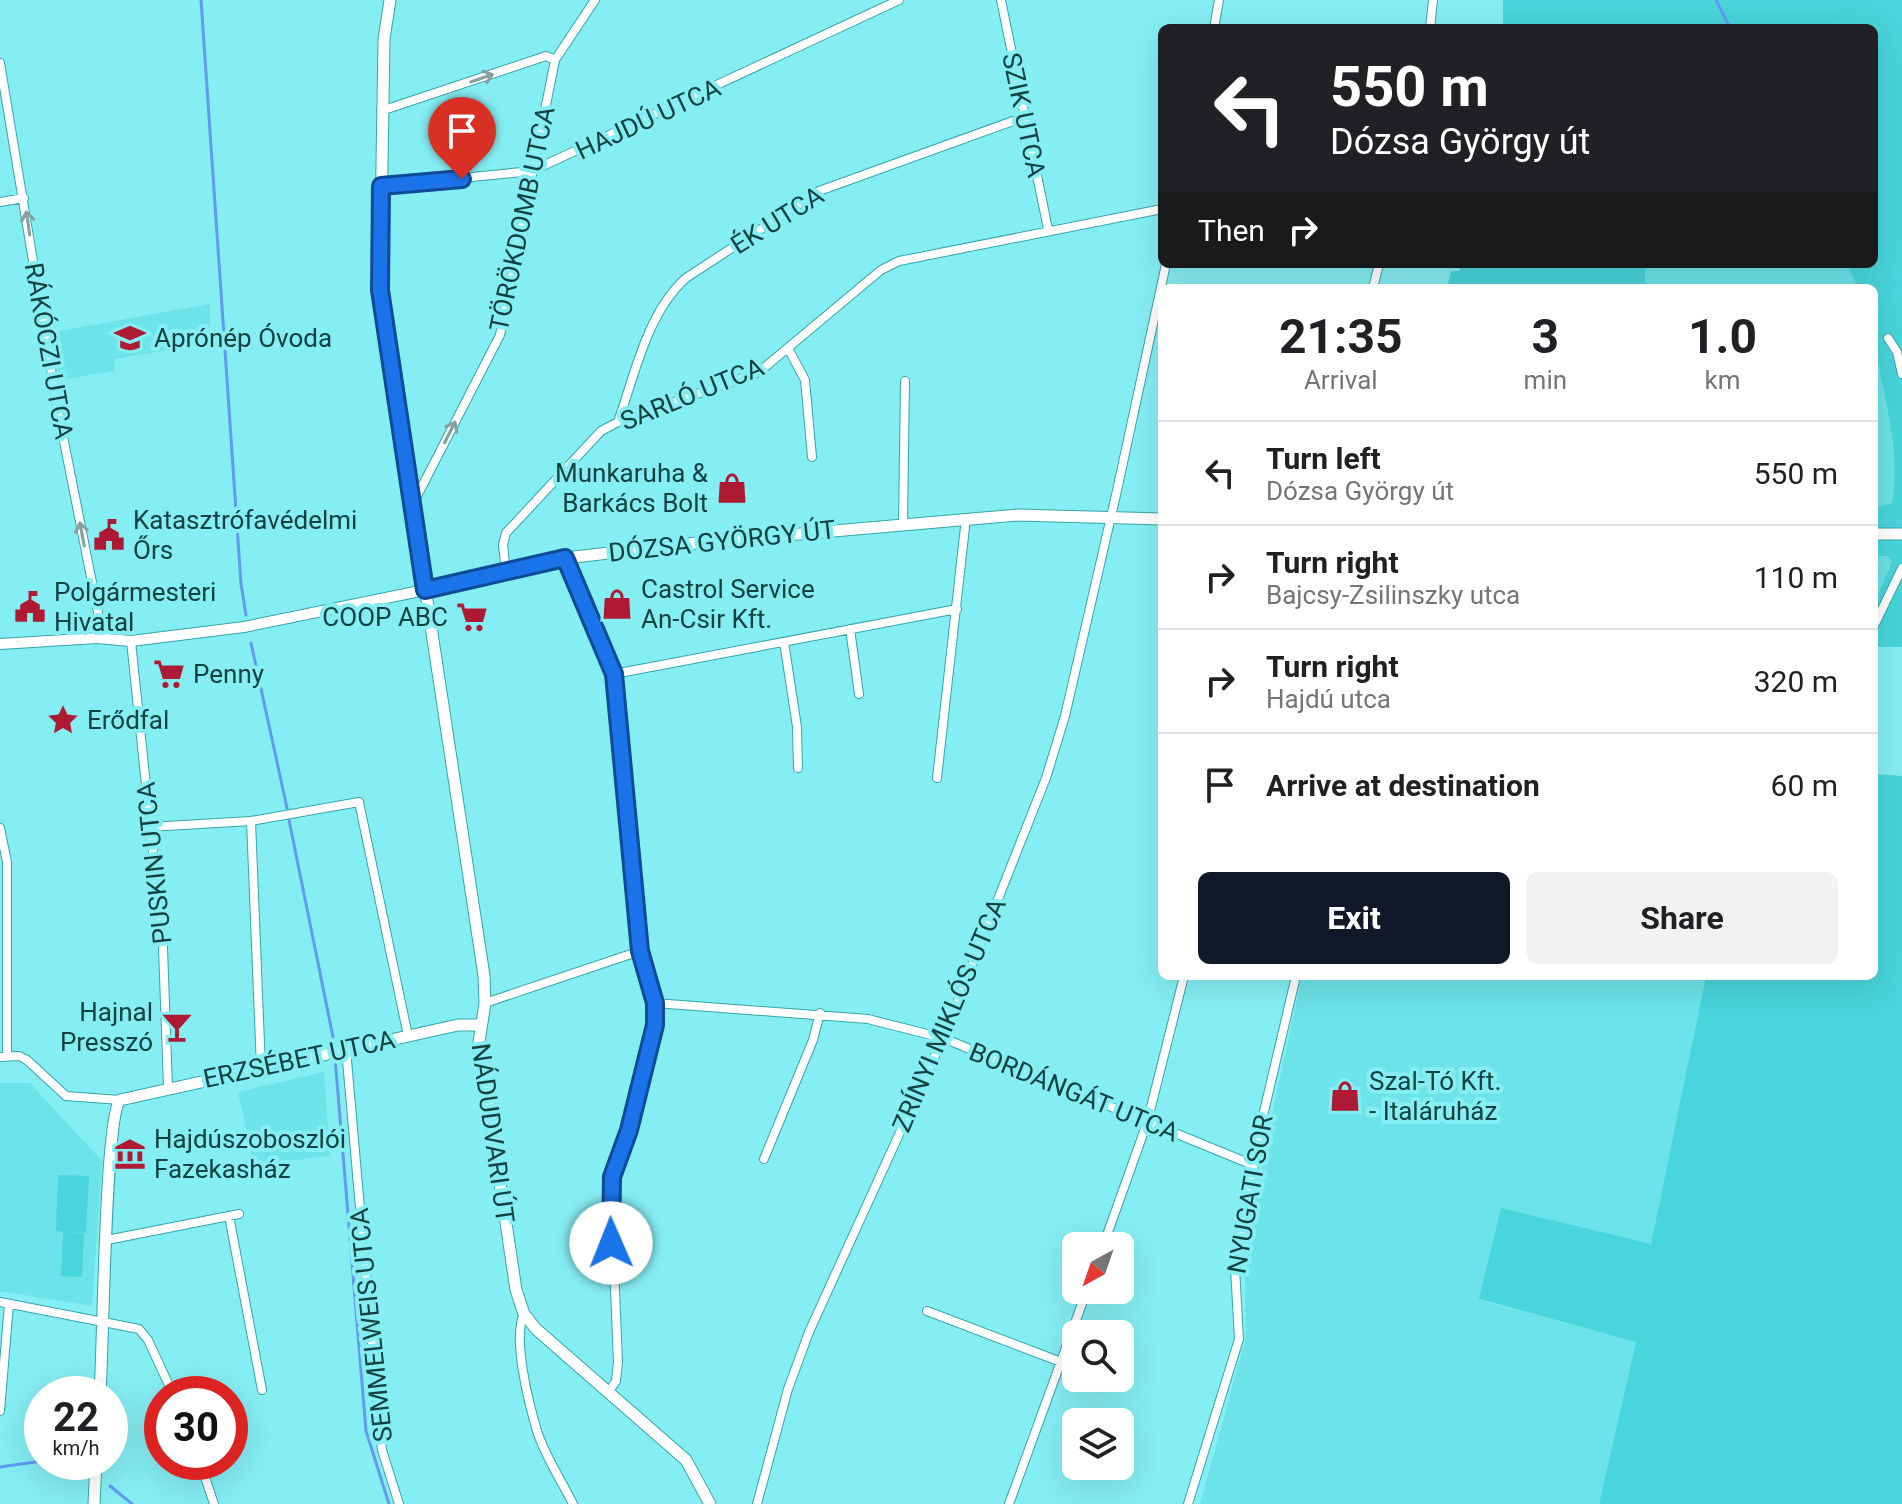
<!DOCTYPE html>
<html lang="en">
<head>
<meta charset="utf-8">
<style>
	:root { --surface:#fff; --page:#f2f2f2; --text:#202124; --muted:#757577; --line:#e0e0e0; --accent:#111827 }
	body { margin:0; font-family:Roboto,sans-serif; background:var(--page); color:var(--text); height:100vh; display:flex; flex-direction:column; font-size:30px; white-space:nowrap }
	* { box-sizing:border-box; margin:0 }
	p { font-size:26px; color:var(--muted) }
	.icon { flex:none; width:44px; height:44px; fill:none; stroke:currentColor; stroke-width:2; stroke-linecap:round; stroke-linejoin:round }
	.map { position:relative; flex:1; overflow:hidden }
	.sheet { position:absolute; left:1158px; top:284px; width:720px; height:696px; display:flex; flex-direction:column; background:var(--surface); border-radius:12px; box-shadow:0 8px 32px #0002 }
	.sheet>* { flex:none }
	.guide { position:absolute; left:1158px; top:24px; width:720px; height:244px; border-radius:12px; box-shadow:0 8px 32px #0002; background:#202124; color:#fff; overflow:hidden }
	.needle { width:52px; rotate:220deg }
	.tools { position:absolute; left:1062px; top:1232px; display:grid; gap:16px }
	.tools a { display:grid; place-items:center; width:72px; height:72px; border-radius:12px; background:var(--surface); box-shadow:0 8px 32px #0002; font-size:40px }
	.speed { position:absolute; left:24px; top:1376px; display:flex; gap:16px; font-size:40px; font-weight:700; text-align:center }
	.speed>* { display:grid; place-content:center; width:104px; height:104px; border-radius:50%; background:var(--surface); box-shadow:0 8px 32px #0002; line-height:1 }
	.speed small { font-size:20px; font-weight:400 }
	.speed .limit { border:12px solid #d22; background:#fff; color:#111 }
	.pin { position:absolute; display:grid; place-items:center; width:68px; height:68px; color:#fff; margin:-82px -34px; border-radius:50% 50% 50% 0; rotate:-45deg; box-shadow:0 0 8px #0007 }
	.pin .icon { rotate:45deg }
	.me { position:absolute; width:88px; margin:-44px; rotate:359deg; stroke-linejoin:round; filter:drop-shadow(0 0 6px #0008) }
	.turn { display:flex; align-items:center; gap:28px; height:168px; padding:0 40px; font-size:36px }
	.turn .icon { width:104px; height:104px; stroke-width:2.5 }
	.turn b { display:block; font-size:56px; line-height:68px }
	.then { display:flex; align-items:center; height:76px; padding:0 40px; background:#0003; gap:16px; font-size:30px }
	.eta { display:flex; justify-content:space-evenly; align-items:center; height:136px; text-align:center }
	.eta b { font-size:48px; font-weight:700; line-height:56px }
	.button { display:flex; gap:16px; margin-top:auto; padding:16px 40px }
	.button a { flex:1; height:92px; border-radius:12px; background:var(--accent); color:#fff; font-size:32px; font-weight:700; line-height:92px; text-align:center }
	.button a+a { background:var(--page); color:var(--text) }
	ul { padding:0; list-style:none }
	li { display:flex; align-items:center; gap:24px; height:104px; padding:0 40px; border-top:2px solid var(--line) }
	li div { flex:1 }
	li b { display:block; font-size:30px }
	li em { font-style:normal }
	.map>svg:first-child { display:block }
	.built { fill:#6ce3e8 }
	.green { fill:#48d5db }
	.lines { fill:none; stroke-linecap:round; stroke-linejoin:round }
	.stream { stroke:#609af5; stroke-width:3 }
	.minor-casing { stroke:#35a5aa; stroke-width:10 }
	.tertiary-casing { stroke:#35a5aa; stroke-width:12 }
	.secondary-casing { stroke:#35a5aa; stroke-width:13 }
	.minor { stroke:#fff; stroke-width:8 }
	.tertiary { stroke:#fff; stroke-width:10 }
	.secondary { stroke:#fff; stroke-width:11 }
	.oneway { stroke:#88a0a0 }
	.route-casing { stroke:#114b97; stroke-width:20 }
	.route { stroke:#1a73e8; stroke-width:14 }
	.labels { text-anchor:middle; dominant-baseline:central; stroke-width:8; stroke-linejoin:round; paint-order:stroke }
	.street-label { font-size:26px; fill:#124142; stroke:#85eef3 }
	.poi-label { font-size:26px; fill:#124142; stroke:#85eef3; text-anchor:start }
</style>
</head>
<body>
<div class="map">
<svg width="1902" height="1504" viewBox="0 0 1902 1504">
	<rect width="100%" height="100%" fill="#85eef3"/>
	<path class="built" d="M1645 264H1847L1858 288H1645Z
		M210 304V343L114 359 115 371 55 381 48 333Z
		M1874 341 1892 419 1898 484 1892 503 1874 508Z
		M1874 556H1888L1892 562 1874 604Z
		M1302 976H1706L1651 1244 1501 1209 1480 1300 1636 1342 1599 1504H1200L1246 1337 1244 1243Z
		M324 1072 330 1156 254 1165 238 1092Z
		M0 1083H30L102 1161 92 1306 0 1291Z"/>
	<path class="green" d="M1503 0H1902V647H1874V604L1892 562 1888 556H1874V508L1892 503C1902 451 1883 396 1875 344 1872 326 1874 306 1874 288H1858L1847 264H1874V28H1503Z
		M1461 264H1645V288H1447L1451 271H1459Z
		M1874 774 1902 776V1504H1599L1636 1342 1479 1299 1501 1208 1651 1244 1706 976H1874Z
		M58 1175 89 1176 86 1233 71 1232 84 1234 82 1277 61 1276 63 1232 56 1231Z"/>
	<g class="lines">
		<path class="stream" d="M201 0 241 584 246 615
			M1716 0 1730 28
			M251 643 287 808
			M289 820 333 1037
			M335 1058 366 1431 389 1504
			M68 1462 80 1465
			M0 1467 42 1461
			M110 1486 132 1504"/>
		<defs>
			<path id="minor" d="M1001 0 1048 229
				M1214 28 1219 0
				M1430 28 1433 0
				M0 63 58 411 103 638
				M381 111 546 56 555 60
				M381 186 532 171 899 0
				M0 202 24 198
				M1373 288 1379 264
				M1888 338 1897 352 1902 374
				M789 350 805 380 812 457
				M618 422C635 374 647 313 686 278L819 191 1024 117
				M414 502 500 335 555 60 595 0
				M903 524 905 381
				M565 558 614 674 640 951 655 1003V1025L611 1194 618 1362 616 1381 609 1391
				M506 572 503 545 506 533 601 431 618 422 759 372 881 270 899 261 1162 209
				M1874 626 1902 568
				M850 629 859 694
				M131 641 163 948 168 1087
				M784 642 797 727 798 768
				M614 674 957 609
				M937 778 966 518
				M251 821 261 1068
				M149 827 251 821 359 802 408 1036
				M0 828 7 862V1056
				M485 1003 640 951
				M655 1003 868 1019 943 1038 1253 1165
				M346 1049 379 1424 382 1450 399 1504
				M0 1057 19 1056 27 1060 66 1096 120 1100
				M764 1159 813 1040 820 1013
				M229 1216 262 1390
				M107 1240 239 1214
				M1103 1246 1147 1123 1184 976
				M0 1302 139 1329 148 1340 173 1394
				M927 1311 1061 1362
				M524 1314C512 1338 529 1404 537 1431 545 1456 561 1480 573 1504
				M0 1411 9 1304
				M200 1462 214 1504
				M757 1504 788 1389 809 1332 943 1038 1046 778 1065 716 1116 495 1166 264
				M1009 1504 1087 1290
				M1188 1504 1239 1339 1235 1268 1262 1120 1296 976"/>
			<path id="tertiary" d="M0 644 97 638 131 641 244 627 425 590"/>
			<path id="secondary" d="M390 0 384 39 380 290 484 976 485 1003 479 1042 516 1290 524 1314 536 1329 686 1460 710 1504
				M1874 534H1902
				M425 590 565 558 697 543 1018 515 1162 519
				M100 1394C103 1353 105 1116 120 1100L458 1025H479
				M94 1504 96 1462"/>
		</defs>
		<use href="#minor" class="minor-casing"/>
		<use href="#tertiary" class="tertiary-casing"/>
		<use href="#secondary" class="secondary-casing"/>
		<use href="#minor" class="minor"/>
		<use href="#tertiary" class="tertiary"/>
		<use href="#secondary" class="secondary"/>
	</g>
	<defs><path id="oneway-shaft" d="M-6 0H5M1.5-3L5.5 0L1.5 3" fill="none" stroke-width="1.6" stroke-linecap="round" stroke-linejoin="round" transform="scale(2)"/></defs>
	<g class="oneway">
		<use href="#oneway-shaft" transform="translate(482 78) rotate(-19)"/>
		<use href="#oneway-shaft" transform="translate(28 223) rotate(-98)"/>
		<use href="#oneway-shaft" transform="translate(450 432) rotate(-63)"/>
		<use href="#oneway-shaft" transform="translate(82 534) rotate(-101)"/>
	</g>
	<g class="lines">
		<defs>
			<path id="route" d="M462 179 381 186 380 290 425 590 565 558 614 674 640 951 655 1003V1025L629 1130 612 1177 611 1243"/>
		</defs>
		<use href="#route" class="route-casing"/>
		<use href="#route" class="route"/>
	</g>
	<defs>
		<symbol id="school-bare" viewBox="-9 -9 18 18"><path d="M0-5L7-2L0 1L-7-2ZM-4 1L0 2.5L4 1V4Q0 6-4 4Z" fill="#ae1a34" stroke="#85eef3" stroke-width="2.5" paint-order="stroke"/></symbol>
		<symbol id="shop-bare" viewBox="-9 -9 18 18"><path d="M-5-2.5h2.3a2.7 3.5 0 0 1 5.4 0H5L5.5 6h-11ZM-1.5-2.5h3a1.5 2.3 0 0 0-3 0Z" fill="#ae1a34" stroke="#85eef3" stroke-width="2.5" paint-order="stroke"/></symbol>
		<symbol id="civic-bare" viewBox="-9 -9 18 18"><path d="M-.6-6.5H3V-4.5H.6V-3L4-1V1h2V6H-6V1h2V-1L-.6-3ZM-1.2 2.5V6h2.4V2.5Z" fill="#ae1a34" stroke="#85eef3" stroke-width="2.5" paint-order="stroke"/></symbol>
		<symbol id="supermarket-bare" viewBox="-9 -9 18 18"><path d="M-6-5.5h2.5l.6 2H6L4.5 2H-2.5L-4.4-4H-6ZM-1.5 3.2a1.3 1.3 0 1 0 .1 0ZM3 3.2a1.3 1.3 0 1 0 .1 0Z" fill="#ae1a34" stroke="#85eef3" stroke-width="2.5" paint-order="stroke"/></symbol>
		<symbol id="sight-bare" viewBox="-9 -9 18 18"><path d="M0-6L1.8-2.2L6-1.7L2.9 1.2L3.7 5.4L0 3.3L-3.7 5.4L-2.9 1.2L-6-1.7L-1.8-2.2Z" fill="#ae1a34" stroke="#85eef3" stroke-width="2.5" paint-order="stroke"/></symbol>
		<symbol id="bar-bare" viewBox="-9 -9 18 18"><path d="M-6-5H6L.8 .8V4.5H3.5V6h-7V4.5H-.8V.8Z" fill="#ae1a34" stroke="#85eef3" stroke-width="2.5" paint-order="stroke"/></symbol>
		<symbol id="museum-bare" viewBox="-9 -9 18 18"><path d="M0-6L6-3V-2H-6V-3ZM-5-1h2V3h-2ZM-1-1h2V3h-2ZM3-1h2V3H3ZM-6 4H6V6H-6Z" fill="#ae1a34" stroke="#85eef3" stroke-width="2.5" paint-order="stroke"/></symbol>
	</defs>
	<g fill-rule="evenodd">
		<use href="#school-bare" x="108" y="316" width="44" height="44"/>
		<use href="#shop-bare" x="710" y="466" width="44" height="44"/>
		<use href="#civic-bare" x="87" y="513" width="44" height="44"/>
		<use href="#shop-bare" x="595" y="582" width="44" height="44"/>
		<use href="#civic-bare" x="8" y="585" width="44" height="44"/>
		<use href="#supermarket-bare" x="450" y="595" width="44" height="44"/>
		<use href="#supermarket-bare" x="147" y="652" width="44" height="44"/>
		<use href="#sight-bare" x="41" y="698" width="44" height="44"/>
		<use href="#bar-bare" x="155" y="1005" width="44" height="44"/>
		<use href="#shop-bare" x="1323" y="1074" width="44" height="44"/>
		<use href="#museum-bare" x="108" y="1132" width="44" height="44"/>
	</g>
	<g class="labels">
		<g class="street-label">
			<text transform="translate(1024 115) rotate(78)">SZIK UTCA</text>
			<text transform="translate(648 119) rotate(-25)">HAJDÚ UTCA</text>
			<text transform="translate(522 219) rotate(-78)">TÖRÖKDOMB UTCA</text>
			<text transform="translate(777 220) rotate(-32)">ÉK UTCA</text>
			<text transform="translate(49 351) rotate(80)">RÁKÓCZI UTCA</text>
			<text transform="translate(692 394) rotate(-22)">SARLÓ UTCA</text>
			<text transform="translate(722 541) rotate(-6)">DÓZSA GYÖRGY ÚT</text>
			<text transform="translate(154 863) rotate(-96)">PUSKIN UTCA</text>
			<text transform="translate(949 1015) rotate(-67)">ZRÍNYI MIKLÓS UTCA</text>
			<text transform="translate(299 1059) rotate(-12)">ERZSÉBET UTCA</text>
			<text transform="translate(1074 1092) rotate(22)">BORDÁNGÁT UTCA</text>
			<text transform="translate(493 1133) rotate(82)">NÁDUDVARI ÚT</text>
			<text transform="translate(1250 1194) rotate(-80)">NYUGATI SOR</text>
			<text transform="translate(371 1325) rotate(-96)">SEMMELWEIS UTCA</text>
		</g>
		<g class="poi-label">
			<text x="154" y="338">Aprónép Óvoda</text>
			<text x="708" y="473" text-anchor="end">Munkaruha &amp;<tspan x="708" dy="30">Barkács Bolt</tspan></text>
			<text x="133" y="520">Katasztrófavédelmi<tspan x="133" dy="30">Őrs</tspan></text>
			<text x="641" y="589">Castrol Service<tspan x="641" dy="30">An-Csir Kft.</tspan></text>
			<text x="54" y="592">Polgármesteri<tspan x="54" dy="30">Hivatal</tspan></text>
			<text x="448" y="617" text-anchor="end">COOP ABC</text>
			<text x="193" y="674">Penny</text>
			<text x="87" y="720">Erődfal</text>
			<text x="153" y="1012" text-anchor="end">Hajnal<tspan x="153" dy="30">Presszó</tspan></text>
			<text x="1369" y="1081">Szal-Tó Kft.<tspan x="1369" dy="30">- Italáruház</tspan></text>
			<text x="154" y="1139">Hajdúszoboszlói<tspan x="154" dy="30">Fazekasház</tspan></text>
		</g>
	</g>
</svg>
<div class="tools">
<a><svg class="needle" viewBox="-14 -14 28 28"><path d="M0-13l5 13h-10z" fill="#e53935"/><path d="M0 13l5-13h-10z" fill="#757577"/></svg></a>
<a><svg class="icon" aria-label="search" viewBox="0 0 24 24"><circle cx="10" cy="10" r="6"/><path d="M15 15l6 6"/></svg></a>
<a><svg class="icon" aria-label="layers" viewBox="0 0 24 24"><path d="M12 4l9 5-9 5-9-5zM3 14l9 5 9-5"/></svg></a>
</div>
<div class="speed"><div>22<small>km/h</small></div><div class="limit">30</div></div>
<div class="pin" style="left:462px;top:179px;background:#d93025"><svg class="icon" aria-label="arrive" viewBox="0 0 24 24"><path d="M6 21V4h12l-3 4 3 4H6"/></svg></div>
<svg class="me" style="left:611px;top:1243px" viewBox="-20 -20 40 40"><circle r="19" fill="#fff"/><path d="M0-13L10 11 0 6-10 11z" fill="#1a73e8"/></svg>
<div class="guide">
<div class="turn"><svg class="icon" aria-label="left" viewBox="0 0 24 24"><path d="M17 20v-9H6M10 6l-5 5 5 5"/></svg><div><b>550 m</b>Dózsa György út</div></div>
<div class="then">Then<svg class="icon" aria-label="right" viewBox="0 0 24 24"><path d="M7 20v-9h11M14 6l5 5-5 5"/></svg></div>
</div>
<section class="sheet">
<div class="eta">
<div><b>21:35</b><p>Arrival</p></div>
<div><b>3</b><p>min</p></div>
<div><b>1.0</b><p>km</p></div>
</div>
<ul>
<li><svg class="icon" aria-label="left" viewBox="0 0 24 24"><path d="M17 20v-9H6M10 6l-5 5 5 5"/></svg><div><b>Turn left</b><p>Dózsa György út</p></div><em>550 m</em></li>
<li><svg class="icon" aria-label="right" viewBox="0 0 24 24"><path d="M7 20v-9h11M14 6l5 5-5 5"/></svg><div><b>Turn right</b><p>Bajcsy-Zsilinszky utca</p></div><em>110 m</em></li>
<li><svg class="icon" aria-label="right" viewBox="0 0 24 24"><path d="M7 20v-9h11M14 6l5 5-5 5"/></svg><div><b>Turn right</b><p>Hajdú utca</p></div><em>320 m</em></li>
<li><svg class="icon" aria-label="arrive" viewBox="0 0 24 24"><path d="M6 21V4h12l-3 4 3 4H6"/></svg><div><b>Arrive at destination</b></div><em>60 m</em></li>
</ul>
<div class="button"><a>Exit</a><a>Share</a></div>
</section>
</div>
</body>
</html>
